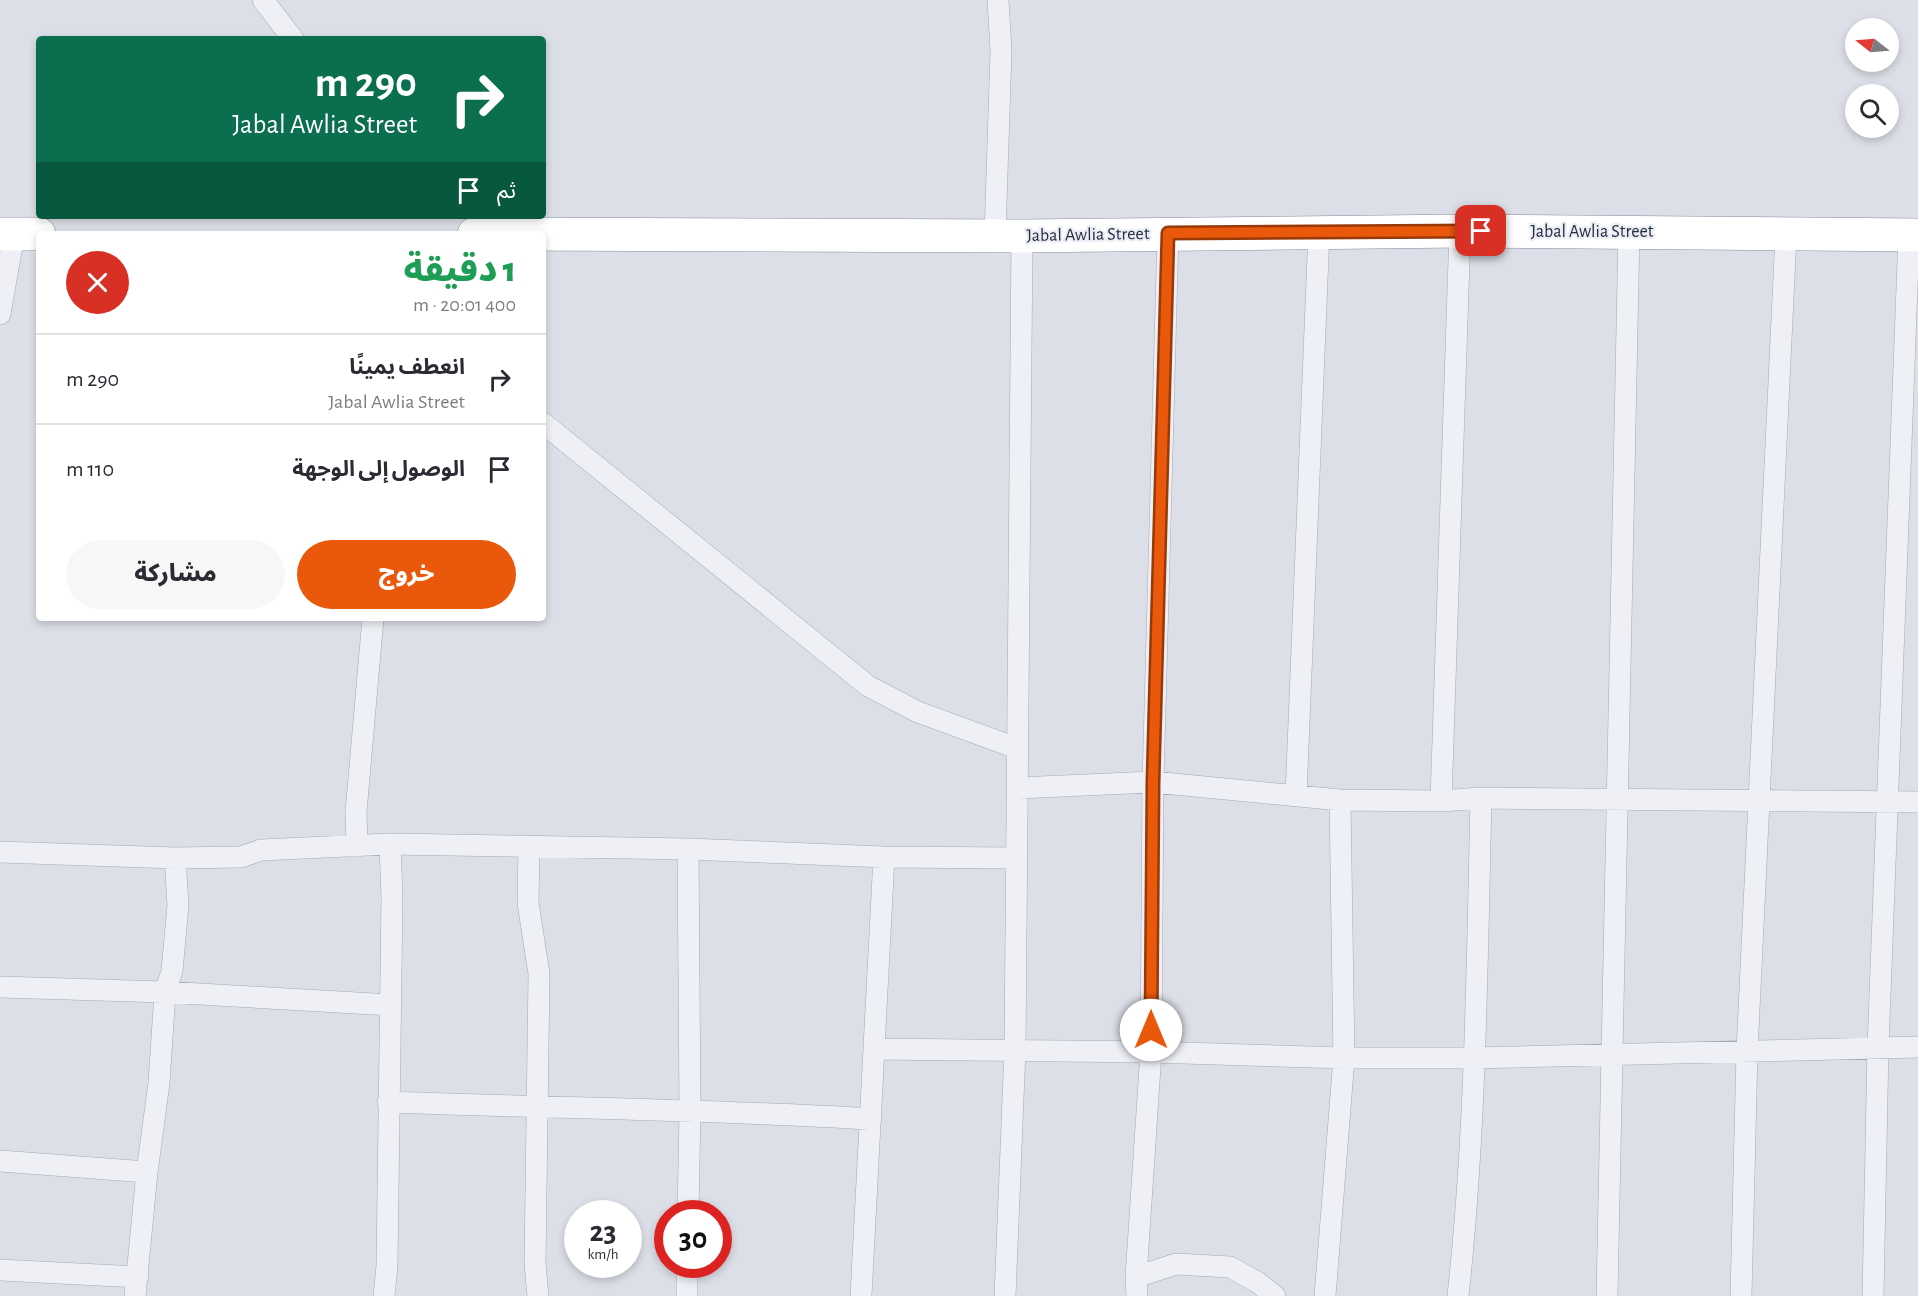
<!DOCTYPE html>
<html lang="ar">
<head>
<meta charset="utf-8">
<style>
	:root { --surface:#fff; --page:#f7f7f7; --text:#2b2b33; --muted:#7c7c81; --line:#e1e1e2; --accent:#ea580c }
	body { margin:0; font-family:"Alegreya Sans","Noto Sans Arabic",sans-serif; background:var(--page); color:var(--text); direction:rtl; height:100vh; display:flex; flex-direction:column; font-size:22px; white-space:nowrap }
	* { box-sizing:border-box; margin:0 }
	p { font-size:20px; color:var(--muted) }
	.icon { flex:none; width:33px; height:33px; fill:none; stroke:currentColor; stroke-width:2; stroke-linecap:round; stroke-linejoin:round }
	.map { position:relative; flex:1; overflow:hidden; direction:ltr }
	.side { position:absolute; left:36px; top:231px; width:510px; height:390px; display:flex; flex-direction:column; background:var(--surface); border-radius:6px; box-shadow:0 3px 9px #0003; direction:rtl }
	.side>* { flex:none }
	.banner { position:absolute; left:36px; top:36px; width:510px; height:183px; border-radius:6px; box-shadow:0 3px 9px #0003; direction:rtl; background:#0b6e4f; color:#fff; overflow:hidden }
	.needle { width:39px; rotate:287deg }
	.controls { position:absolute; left:1845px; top:18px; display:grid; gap:12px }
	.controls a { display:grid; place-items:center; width:54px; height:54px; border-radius:50%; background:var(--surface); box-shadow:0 3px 9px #0003; font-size:30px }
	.speed { position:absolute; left:564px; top:1200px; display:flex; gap:12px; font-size:30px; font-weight:700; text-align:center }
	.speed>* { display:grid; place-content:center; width:78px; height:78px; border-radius:50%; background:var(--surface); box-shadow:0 3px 9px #0003; line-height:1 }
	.speed small { font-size:15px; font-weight:400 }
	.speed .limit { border:9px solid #d22; background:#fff; color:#111 }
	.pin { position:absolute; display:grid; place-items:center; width:51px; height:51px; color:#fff; margin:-26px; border-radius:12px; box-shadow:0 3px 9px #0006 }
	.me { position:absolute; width:66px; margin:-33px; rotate:0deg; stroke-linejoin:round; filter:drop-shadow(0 0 4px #0008) }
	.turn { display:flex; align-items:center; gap:21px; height:126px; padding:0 30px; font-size:27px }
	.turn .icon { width:78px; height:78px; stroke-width:2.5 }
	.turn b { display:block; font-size:42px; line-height:51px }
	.then { display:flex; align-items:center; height:57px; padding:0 30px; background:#0003; gap:12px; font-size:22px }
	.round { display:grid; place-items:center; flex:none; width:63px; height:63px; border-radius:32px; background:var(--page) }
	.summary { display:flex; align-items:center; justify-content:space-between; height:102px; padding:0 30px }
	h1 { font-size:36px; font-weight:800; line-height:45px; color:#1e9e55 }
	.action { display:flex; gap:12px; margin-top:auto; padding:12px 30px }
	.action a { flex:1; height:69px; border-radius:36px; background:var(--accent); color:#fff; font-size:24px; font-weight:800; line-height:69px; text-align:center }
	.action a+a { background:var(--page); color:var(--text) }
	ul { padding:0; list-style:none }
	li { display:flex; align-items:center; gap:18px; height:90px; padding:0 30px; border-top:2px solid var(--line) }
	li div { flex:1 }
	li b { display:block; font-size:22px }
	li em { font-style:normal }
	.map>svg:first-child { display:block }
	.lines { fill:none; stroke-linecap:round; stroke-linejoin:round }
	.street-casing { stroke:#a5a9b5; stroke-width:22 }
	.highway-casing { stroke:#828b9f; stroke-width:34 }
	.street { stroke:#eff0f5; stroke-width:21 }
	.highway { stroke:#fff; stroke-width:33 }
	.route-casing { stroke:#983908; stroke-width:15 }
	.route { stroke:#ea580c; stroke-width:10 }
	.labels { text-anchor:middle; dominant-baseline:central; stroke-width:4.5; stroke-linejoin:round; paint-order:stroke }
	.street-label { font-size:18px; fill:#242c3f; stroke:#ebeef5 }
</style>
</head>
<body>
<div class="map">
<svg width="1918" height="1296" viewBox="0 0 1918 1296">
	<rect width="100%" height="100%" fill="#dcdfe7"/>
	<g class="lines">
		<defs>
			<path id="street" d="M263 0 293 39
				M995 236 1001 51 998 0
				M0 314 14 234
				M543 423 868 686 918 712 1016 748
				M1017 788 1153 782 1340 800 1441 801 1481 798 1918 802
				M1296 796 1319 231
				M1441 801 1460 231
				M357 846 356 812 373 618
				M529 847 528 903 539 974 535 1264 538 1296
				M0 852 175 858 241 857 261 850 390 844 688 849 884 857 1016 858
				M0 987 165 992 391 1005
				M875 1049 1151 1052 1344 1058H1474L1918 1047
				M388 1102C549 1108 710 1109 871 1119
				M0 1161 147 1172
				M688 1214 690 1112 688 849
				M0 1270 138 1277
				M1136 1277 1176 1264 1230 1267 1257 1282 1275 1296
				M135 1296 147 1172 159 1083 165 992 172 971 178 905 175 858
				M384 1296 387 1266 392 898 390 844
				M687 1296V1264
				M861 1296 884 857
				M1005 1296 1015 1050 1022 236
				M1137 1296 1136 1277 1151 1052 1153 782 1168 233
				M1325 1296 1344 1058 1340 800
				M1458 1296C1476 1131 1477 964 1481 798
				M1607 1296 1629 232
				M1741 1296 1747 1052 1786 235
				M1873 1296 1878 1047 1909 235"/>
			<path id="highway" d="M0 234H39
				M474 234 1022 236 1460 231 1918 235"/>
		</defs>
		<use href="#street" class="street-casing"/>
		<use href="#highway" class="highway-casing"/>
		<use href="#street" class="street"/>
		<use href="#highway" class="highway"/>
	</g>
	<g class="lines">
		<defs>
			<path id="route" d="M1151 1030 1153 782 1168 233 1481 231"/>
		</defs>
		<use href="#route" class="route-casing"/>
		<use href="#route" class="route"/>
	</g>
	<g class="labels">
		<g class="street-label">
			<text x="1592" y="232">Jabal Awlia Street</text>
			<text transform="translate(1088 235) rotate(-1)">Jabal Awlia Street</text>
		</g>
	</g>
</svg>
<div class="controls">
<a><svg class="needle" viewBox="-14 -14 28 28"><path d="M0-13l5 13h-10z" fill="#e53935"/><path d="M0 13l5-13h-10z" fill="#7c7c81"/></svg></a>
<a><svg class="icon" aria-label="search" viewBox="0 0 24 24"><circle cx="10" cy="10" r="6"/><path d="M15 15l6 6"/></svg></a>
</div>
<div class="speed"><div>23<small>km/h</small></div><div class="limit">30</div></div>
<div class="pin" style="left:1481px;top:231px;background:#d93025"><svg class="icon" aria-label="arrive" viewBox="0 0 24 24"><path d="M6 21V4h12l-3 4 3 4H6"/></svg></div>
<svg class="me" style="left:1151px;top:1030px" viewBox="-20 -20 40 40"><circle r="19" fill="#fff"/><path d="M0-13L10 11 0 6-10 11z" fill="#ea580c"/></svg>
<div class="banner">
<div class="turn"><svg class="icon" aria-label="right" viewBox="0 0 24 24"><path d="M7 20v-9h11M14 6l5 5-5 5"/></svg><div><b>290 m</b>Jabal Awlia Street</div></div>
<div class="then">ثم<svg class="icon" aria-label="arrive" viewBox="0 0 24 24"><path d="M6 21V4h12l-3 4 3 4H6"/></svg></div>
</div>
<section class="side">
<div class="summary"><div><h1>1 دقيقة</h1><p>400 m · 20:01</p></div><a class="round" style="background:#d93025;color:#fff"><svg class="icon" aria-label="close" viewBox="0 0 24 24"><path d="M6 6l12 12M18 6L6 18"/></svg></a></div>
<ul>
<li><svg class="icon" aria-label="right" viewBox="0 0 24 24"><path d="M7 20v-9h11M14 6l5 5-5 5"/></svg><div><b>انعطف يمينًا</b><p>Jabal Awlia Street</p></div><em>290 m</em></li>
<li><svg class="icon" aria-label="arrive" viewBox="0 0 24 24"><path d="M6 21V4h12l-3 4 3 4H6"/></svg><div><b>الوصول إلى الوجهة</b></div><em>110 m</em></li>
</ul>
<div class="action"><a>خروج</a><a>مشاركة</a></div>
</section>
</div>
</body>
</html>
